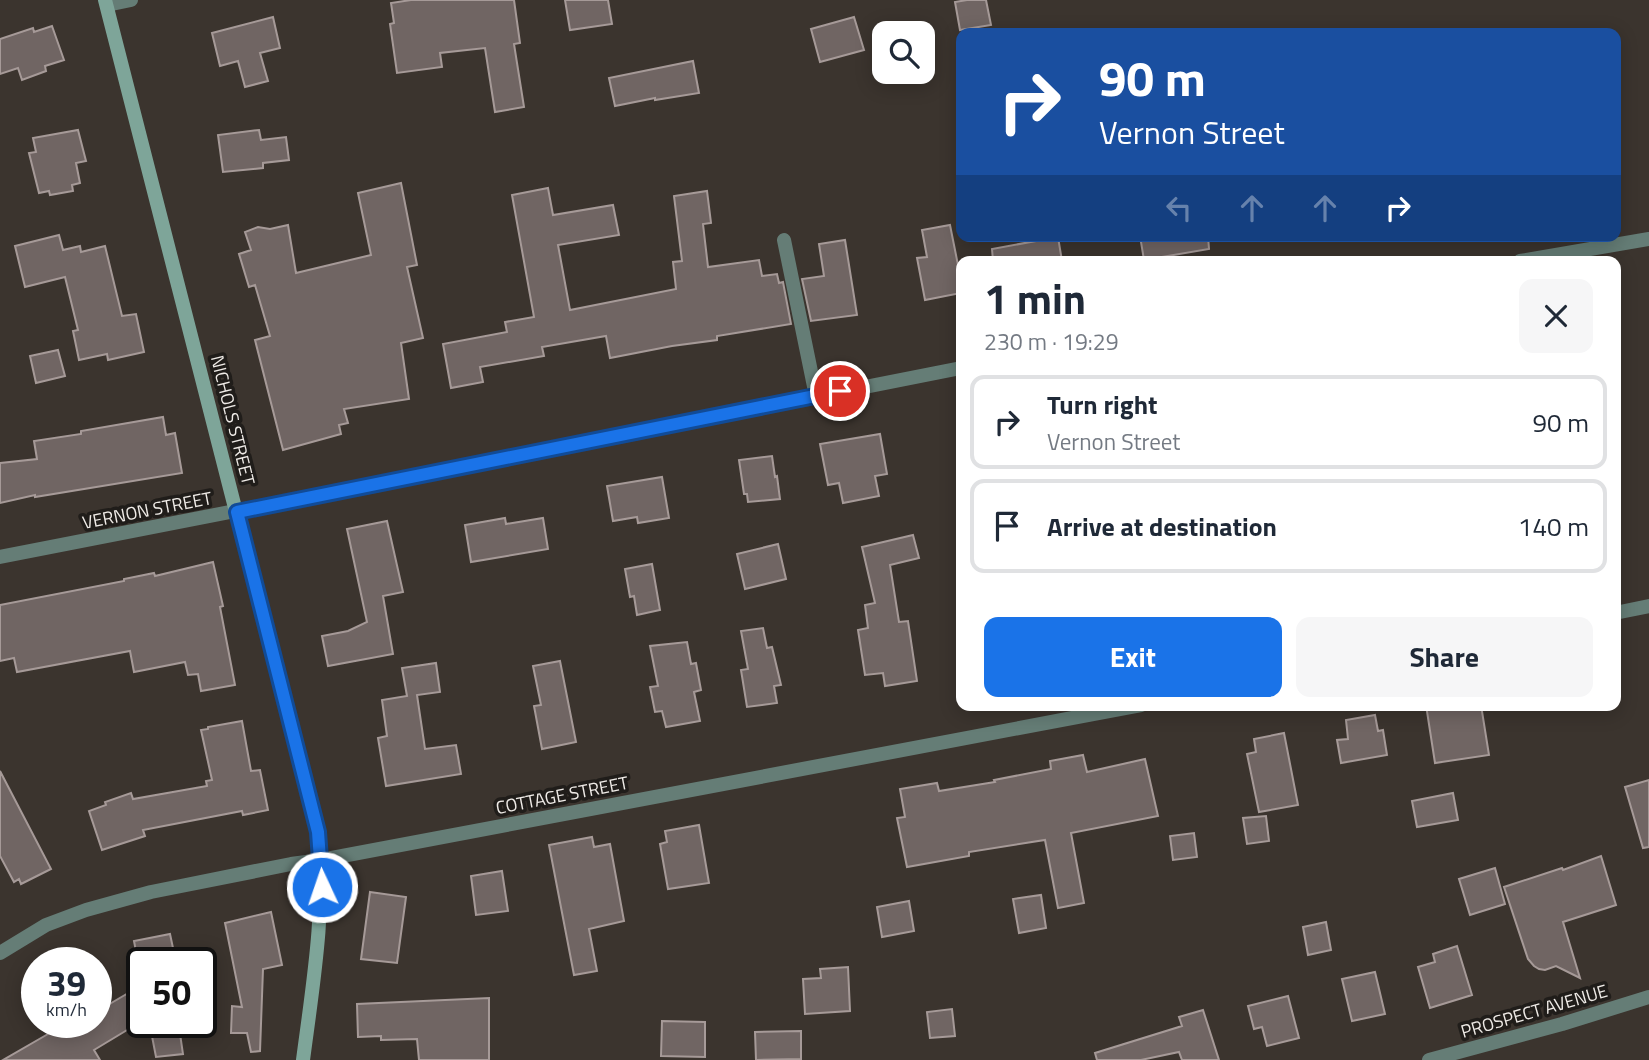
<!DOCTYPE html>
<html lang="en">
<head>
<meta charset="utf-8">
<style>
	:root { --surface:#fff; --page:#f6f6f7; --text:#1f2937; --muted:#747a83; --line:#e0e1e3; --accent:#1a73e8 }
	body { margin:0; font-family:"Titillium Web",sans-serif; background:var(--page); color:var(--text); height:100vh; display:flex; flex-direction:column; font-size:26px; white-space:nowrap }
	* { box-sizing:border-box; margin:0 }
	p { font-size:23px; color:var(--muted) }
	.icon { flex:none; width:38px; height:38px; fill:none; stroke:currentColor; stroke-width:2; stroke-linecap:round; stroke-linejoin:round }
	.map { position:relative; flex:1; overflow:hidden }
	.drawer { position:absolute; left:956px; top:256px; width:665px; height:455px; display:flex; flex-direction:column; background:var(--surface); border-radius:14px; box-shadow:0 4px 18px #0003 }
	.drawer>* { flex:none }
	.banner { position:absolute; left:956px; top:28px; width:665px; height:214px; border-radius:14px; box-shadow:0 4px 18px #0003; background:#1a4fa0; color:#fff; overflow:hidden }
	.buttons { position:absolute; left:872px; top:21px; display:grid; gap:14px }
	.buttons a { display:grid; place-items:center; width:63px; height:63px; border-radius:14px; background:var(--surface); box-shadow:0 4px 18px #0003; font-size:35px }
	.speed { position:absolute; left:21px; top:947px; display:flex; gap:14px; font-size:35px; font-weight:700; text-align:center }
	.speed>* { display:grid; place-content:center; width:91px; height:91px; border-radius:50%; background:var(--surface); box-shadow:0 4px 18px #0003; line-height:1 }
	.speed small { font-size:18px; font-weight:400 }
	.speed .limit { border:4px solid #111; border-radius:10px; background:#fff; color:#111 }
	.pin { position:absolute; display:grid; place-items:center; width:60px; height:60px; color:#fff; margin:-30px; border:4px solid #fff; border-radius:50%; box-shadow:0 2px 7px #0007 }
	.me { position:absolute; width:77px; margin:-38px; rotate:357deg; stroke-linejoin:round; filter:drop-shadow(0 0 5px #0008) }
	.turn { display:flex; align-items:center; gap:24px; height:147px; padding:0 28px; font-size:32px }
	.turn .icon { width:91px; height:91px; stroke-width:2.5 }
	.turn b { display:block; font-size:49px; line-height:60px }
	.lanes { display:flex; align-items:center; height:66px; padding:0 28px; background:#0003; justify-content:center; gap:35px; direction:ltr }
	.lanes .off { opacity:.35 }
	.round { display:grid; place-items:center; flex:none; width:74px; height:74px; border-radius:14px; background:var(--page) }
	.headline { display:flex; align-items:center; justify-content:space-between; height:119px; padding:0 28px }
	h1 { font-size:42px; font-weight:700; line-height:52px }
	.primary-button { display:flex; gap:14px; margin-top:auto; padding:14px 28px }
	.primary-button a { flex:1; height:80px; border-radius:14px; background:var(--accent); color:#fff; font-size:28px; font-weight:700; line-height:80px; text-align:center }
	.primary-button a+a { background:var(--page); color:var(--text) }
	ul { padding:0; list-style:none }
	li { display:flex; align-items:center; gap:21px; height:94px; margin:0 14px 10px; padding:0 14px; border:4px solid var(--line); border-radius:14px }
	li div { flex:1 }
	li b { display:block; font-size:26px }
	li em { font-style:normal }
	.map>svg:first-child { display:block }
	.building { fill:#706563; stroke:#a69a98; stroke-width:2 }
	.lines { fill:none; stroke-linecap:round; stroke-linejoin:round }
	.service { stroke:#657d76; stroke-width:14 }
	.minor { stroke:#657d76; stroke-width:14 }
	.secondary { stroke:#7ea599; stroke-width:14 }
	.route-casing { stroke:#114b97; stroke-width:18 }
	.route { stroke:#1a73e8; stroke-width:12 }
	.labels { text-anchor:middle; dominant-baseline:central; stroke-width:7; stroke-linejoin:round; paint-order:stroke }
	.street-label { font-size:18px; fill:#efebe7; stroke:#201d1a }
</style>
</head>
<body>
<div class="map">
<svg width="1649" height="1060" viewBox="0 0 1649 1060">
	<rect width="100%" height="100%" fill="#3b342e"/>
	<path class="building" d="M411 0H514L520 43 514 44 524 107 495 112 485 48 440 53 442 67 397 73 390 24 394 23 391 3Z
		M565 0H608L612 24 570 30Z
		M967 0H986L991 25 960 30 955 2Z
		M273 17 280 48 260 53 268 81 245 87 238 61 220 66 212 33Z
		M854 17 864 50 820 62 811 29Z
		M52 26 64 60 45 66 46 71 22 80 18 68 0 74V39L33 28 34 32Z
		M693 61 699 93 655 100V98L615 106 609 78Z
		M78 130 86 161 76 163 80 183 72 185 73 191 50 195 49 191 39 193 29 153 36 152 33 138Z
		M259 130 261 140 286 137 289 160 263 163V168L223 172 218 135Z
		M401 183 417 265 407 267 423 338 401 343 409 399 344 409 348 423 339 425 341 434 283 450 255 340 270 336 255 285 249 287 239 254 251 250 245 232 258 227 270 229 288 225 296 273 371 255 358 193Z
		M548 188 553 215 613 205 619 235 558 245 570 310 676 289 673 262 682 261 674 196 707 191 711 223 703 224 708 267 759 260 762 276 777 274 779 283 783 282 791 324 717 336V340L672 346 610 358 606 336 542 347 544 356 480 367 483 382 451 388 443 344 507 332 505 322 534 317 512 195Z
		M950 225 961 280V293L925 300 917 258 927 257 922 230Z
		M59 235 63 250 80 246 81 252 105 246 122 316 136 314 144 352 108 360 107 354 79 360 73 331 78 330 65 277 25 287 15 246Z
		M1140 236H1208L1209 249 1144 260Z
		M1058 237 1062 261H993L992 249Z
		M845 240 857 315 811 321 802 279 824 276 819 244Z
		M58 350 65 376 36 383 30 356Z
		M163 417 166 435 175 433 182 473 35 497V495L0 503V463L37 459 34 441 81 434V431Z
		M880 434 887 474 875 476 879 496 843 503 839 483 828 485 820 444Z
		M772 456 775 477 777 476 780 499 748 502 747 494H744L739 460Z
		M662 477 669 518 638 523 637 517 613 521 607 486Z
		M505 518 506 524 543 518 548 549 471 562 465 525Z
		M387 521 403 592 383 596 393 654 328 666 322 636 348 631 367 622 347 529Z
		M913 535 919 558 890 565 899 622 908 621 917 681 885 686 883 673 865 675 858 630 868 628 865 605 875 603 862 547Z
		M778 544 786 579 745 589 737 554Z
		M213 562 223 606 220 607 235 685 201 691 198 674 188 675 185 662 134 672 130 651 17 672 14 658 0 661V605L124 581V579L154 573 155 576Z
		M652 564 660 610 637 615 634 596 630 597 625 569Z
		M763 628 767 648 772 647 781 685 774 686 777 703 747 707 741 670 748 669 741 631Z
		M687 642 691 664 696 663 701 690 694 692 700 721 666 727 662 711 655 712 650 687 658 686 650 646Z
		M560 661 576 742 542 749 534 706 541 705 533 666Z
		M436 663 440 692 417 695 425 749 456 745 461 774 386 786 378 738 387 736 382 700 407 696 402 668Z
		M1426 705H1481L1489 755 1435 763Z
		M1375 715 1378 731 1383 730 1387 755 1341 763 1337 740 1348 739 1346 720Z
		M242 721 251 771 260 770 268 810 243 815 242 811 143 830 145 836 102 850 89 811 106 805 105 802 131 793 133 799 207 786 206 781 212 780 201 730 208 729V727Z
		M1284 733 1298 805 1259 812 1247 754 1256 752 1254 739Z
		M1083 755 1087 772 1145 759 1158 816 1071 833 1084 903 1058 908 1045 840 969 852V856L907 867 897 818 905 817 900 789 937 783 939 791 995 782 994 780 1051 769 1050 761Z
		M0 771 51 869 21 884 19 879 14 882 0 856Z
		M1649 780V847L1643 848 1625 787Z
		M1453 793 1458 820 1417 827 1412 801Z
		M1266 816 1269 841 1247 844 1243 818Z
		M699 825 709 883 668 889 660 844 667 842 665 831Z
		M1194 833 1197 857 1173 860 1170 836Z
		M592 837 594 847 610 844 624 921 589 929 597 971 574 975 549 845Z
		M1601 856 1616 905 1563 922 1580 978 1556 966 1545 970 1539 969 1534 966 1528 959 1504 887 1562 868 1563 870Z
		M1495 868 1505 904 1470 915 1459 879Z
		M502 871 508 911 476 915 471 876Z
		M370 892 406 897 397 963 361 959Z
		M1041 895 1046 928 1019 933 1013 899Z
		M909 901 914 931 882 937 877 907Z
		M271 912 282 965 263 969 260 1051 251 1052 247 1033H231L232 1006 242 1007 225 923Z
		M1326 922 1331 950 1308 955 1303 927Z
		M170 934 176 962H138L134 941Z
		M1457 946 1472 995 1430 1008 1418 967 1435 962 1433 954Z
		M848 967 850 1011 805 1014 803 979 821 978 820 969Z
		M1375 972 1385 1014 1352 1021 1342 979Z
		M142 985V1021L94 1050 100 1060H3L48 1034 41 1022H96V1012Z
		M1288 996 1299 1038 1267 1046 1262 1027 1254 1029 1248 1006Z
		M489 998V1060H419L417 1039 381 1040V1036L358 1037 357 1004Z
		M952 1009 955 1036 930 1038 927 1012Z
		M1203 1010 1219 1060H1182L1179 1052 1141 1060H1097L1095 1053 1182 1026 1179 1017Z
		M662 1021 705 1022V1057L661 1056Z
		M179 1027 183 1054 156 1057 151 1031Z
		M801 1031V1059L756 1060 755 1032Z"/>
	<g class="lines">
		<path class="service" d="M784 240 816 396"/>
		<path class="minor" d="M107 5 131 0
			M1520 261 1649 239
			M0 557C321 496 640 430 961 368
			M1615 613 1649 606
			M0 953 46 925 86 910 151 892 291 864 321 860 1141 705
			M1429 1060 1562 1024 1649 997"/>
		<path class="secondary" d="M105 0 318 832C326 908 313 984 303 1060"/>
	</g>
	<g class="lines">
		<defs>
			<path id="route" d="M322 887 318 832 237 512 840 391"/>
		</defs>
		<use href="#route" class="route-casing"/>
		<use href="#route" class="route"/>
	</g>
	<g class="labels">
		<g class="street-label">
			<text transform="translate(233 420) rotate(76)">NICHOLS STREET</text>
			<text transform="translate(147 510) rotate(-11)">VERNON STREET</text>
			<text transform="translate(562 795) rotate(-11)">COTTAGE STREET</text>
			<text transform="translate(1534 1011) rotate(-16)">PROSPECT AVENUE</text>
		</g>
	</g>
</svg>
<div class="buttons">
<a><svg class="icon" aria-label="search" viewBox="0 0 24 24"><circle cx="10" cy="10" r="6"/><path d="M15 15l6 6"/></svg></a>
</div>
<div class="speed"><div>39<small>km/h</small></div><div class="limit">50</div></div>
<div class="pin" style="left:840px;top:391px;background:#d93025"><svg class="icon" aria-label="arrive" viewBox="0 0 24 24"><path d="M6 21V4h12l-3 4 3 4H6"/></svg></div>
<svg class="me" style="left:322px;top:887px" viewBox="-20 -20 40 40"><circle r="17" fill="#1a73e8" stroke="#fff" stroke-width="3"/><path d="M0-11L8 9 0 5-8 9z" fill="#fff"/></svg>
<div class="banner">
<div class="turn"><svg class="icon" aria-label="right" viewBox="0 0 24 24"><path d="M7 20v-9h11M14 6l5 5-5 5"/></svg><div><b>90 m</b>Vernon Street</div></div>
<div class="lanes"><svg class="icon off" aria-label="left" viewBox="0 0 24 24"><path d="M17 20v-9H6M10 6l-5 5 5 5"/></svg><svg class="icon off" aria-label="ahead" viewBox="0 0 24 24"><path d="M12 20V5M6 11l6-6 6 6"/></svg><svg class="icon off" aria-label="ahead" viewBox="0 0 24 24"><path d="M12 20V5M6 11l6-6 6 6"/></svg><svg class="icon" aria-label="right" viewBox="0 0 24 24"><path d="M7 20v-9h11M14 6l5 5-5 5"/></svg></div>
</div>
<section class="drawer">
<div class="headline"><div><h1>1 min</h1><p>230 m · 19:29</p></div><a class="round"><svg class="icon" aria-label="close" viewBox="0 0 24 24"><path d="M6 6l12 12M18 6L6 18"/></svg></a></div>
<ul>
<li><svg class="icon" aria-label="right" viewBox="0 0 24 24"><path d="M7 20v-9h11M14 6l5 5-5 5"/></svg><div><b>Turn right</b><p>Vernon Street</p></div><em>90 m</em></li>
<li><svg class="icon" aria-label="arrive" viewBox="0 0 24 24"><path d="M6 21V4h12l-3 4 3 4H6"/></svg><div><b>Arrive at destination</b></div><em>140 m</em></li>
</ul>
<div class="primary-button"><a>Exit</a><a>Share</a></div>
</section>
</div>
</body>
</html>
